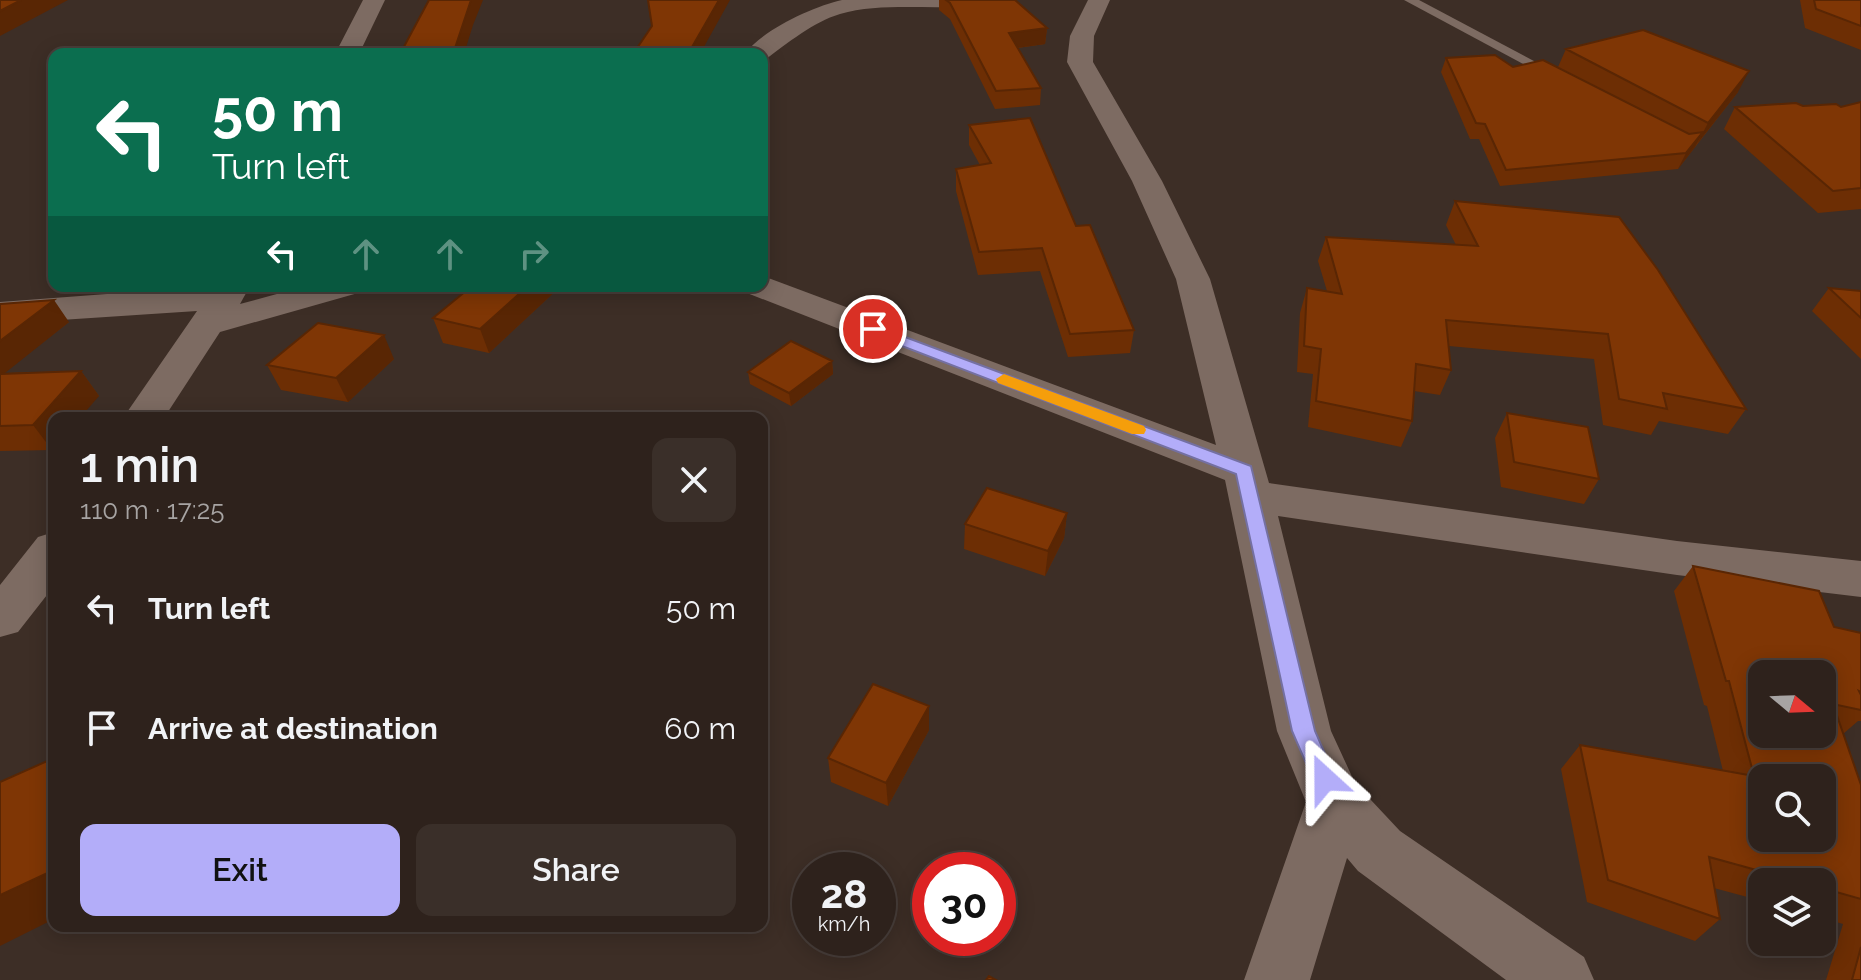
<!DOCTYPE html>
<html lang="en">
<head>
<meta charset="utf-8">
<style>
	:root { --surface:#2e221c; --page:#3a2f29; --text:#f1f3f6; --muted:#a7a4a3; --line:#493f3b; --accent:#b3adf9 }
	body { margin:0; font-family:Raleway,sans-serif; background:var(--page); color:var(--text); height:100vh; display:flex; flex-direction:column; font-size:30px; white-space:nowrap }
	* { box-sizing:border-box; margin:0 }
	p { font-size:26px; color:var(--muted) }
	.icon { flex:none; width:44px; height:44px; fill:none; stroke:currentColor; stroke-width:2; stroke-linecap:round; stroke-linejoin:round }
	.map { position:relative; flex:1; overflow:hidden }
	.sheet { position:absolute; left:48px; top:412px; width:720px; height:520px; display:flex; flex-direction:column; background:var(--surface); border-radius:16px; box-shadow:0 4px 20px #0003,0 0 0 2px var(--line) }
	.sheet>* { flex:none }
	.hud { position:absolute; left:48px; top:48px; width:720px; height:244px; border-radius:16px; box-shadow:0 4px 20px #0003,0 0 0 2px var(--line); background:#0b6e4f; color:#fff; overflow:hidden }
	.needle { width:52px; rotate:109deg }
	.controls { position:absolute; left:1748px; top:660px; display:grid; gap:16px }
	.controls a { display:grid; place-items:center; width:88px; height:88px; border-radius:16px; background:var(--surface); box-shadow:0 4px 20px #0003,0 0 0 2px var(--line); font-size:40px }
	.speed { position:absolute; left:792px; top:852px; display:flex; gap:16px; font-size:40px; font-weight:700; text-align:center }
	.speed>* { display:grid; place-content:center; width:104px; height:104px; border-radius:50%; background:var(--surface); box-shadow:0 4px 20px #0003,0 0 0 2px var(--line); line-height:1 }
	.speed small { font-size:20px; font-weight:400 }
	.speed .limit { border:12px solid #d22; background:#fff; color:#111 }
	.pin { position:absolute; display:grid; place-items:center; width:68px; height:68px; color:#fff; margin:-34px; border:4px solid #fff; border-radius:50%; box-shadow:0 2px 8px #0007 }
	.me { position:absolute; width:88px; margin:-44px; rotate:336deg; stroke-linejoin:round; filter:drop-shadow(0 0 6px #0008) }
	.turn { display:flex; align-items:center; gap:28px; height:168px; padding:0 32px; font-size:36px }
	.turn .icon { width:104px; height:104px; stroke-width:2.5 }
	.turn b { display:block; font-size:56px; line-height:68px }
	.lanes { display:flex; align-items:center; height:76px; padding:0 32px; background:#0003; justify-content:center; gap:40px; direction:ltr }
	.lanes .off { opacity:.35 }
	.round { display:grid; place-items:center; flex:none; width:84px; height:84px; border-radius:16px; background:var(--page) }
	.head { display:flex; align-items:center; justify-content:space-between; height:136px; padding:0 32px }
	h1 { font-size:48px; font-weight:600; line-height:60px }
	.primary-button { display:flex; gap:16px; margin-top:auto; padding:16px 32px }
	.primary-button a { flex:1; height:92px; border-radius:16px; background:var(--accent); color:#111; font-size:32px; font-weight:600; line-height:92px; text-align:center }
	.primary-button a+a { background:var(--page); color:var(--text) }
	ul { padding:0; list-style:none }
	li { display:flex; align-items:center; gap:24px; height:120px; padding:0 32px }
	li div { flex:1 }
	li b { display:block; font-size:30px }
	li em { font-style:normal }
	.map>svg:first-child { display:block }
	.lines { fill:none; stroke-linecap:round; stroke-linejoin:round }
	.lane { fill:#7d6b62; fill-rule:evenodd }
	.street { fill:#7d6b62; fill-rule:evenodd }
	.wall { fill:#6d2e04 }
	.shaded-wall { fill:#592604 }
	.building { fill:#7f3605; stroke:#592604; stroke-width:2; fill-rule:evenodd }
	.route { fill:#b3adf9; stroke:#7470a2; stroke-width:2 }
	.slow { fill:#f59e0b }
</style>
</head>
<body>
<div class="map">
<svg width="1861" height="980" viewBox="0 0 1861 980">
	<rect width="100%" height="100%" fill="#3d2e26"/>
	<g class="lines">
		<path class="lane" d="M1404 0H1419L1564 77 1553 80Z"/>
		<path class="street" d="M363 0H385L359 54H335Z
			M842 0H962L959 5 951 7C915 8 874 4 840 14 813 22 788 43 766 59L762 60V54H745C762 30 814 6 842 0Z
			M1088 0H1110L1094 36 1093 62 1162 181 1210 279 1269 483 1677 541 1861 561V597L1677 575 1278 516 1331 731 1355 783 1400 831 1584 957 1594 980H1506L1358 871 1347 858 1310 980H1244L1306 802 1277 731 1225 480 747 293 741 286H762V276L771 279 1216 445 1176 279 1132 181 1067 62 1070 36Z
			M214 286H250L240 304 306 286H364L358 293 220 332 164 418H123L197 311 0 324V302Z
			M54 532V586L18 632 0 637V585L38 537Z"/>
	</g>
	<path class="wall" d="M939 0H1015L1047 28 1045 44 1018 48 1041 88 1040 105 995 109 950 19 939 10Z
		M1800 0H1861V50L1805 28Z
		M1566 49 1738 92 1678 169 1500 186 1479 139H1470L1441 72 1446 58 1513 67H1558Z
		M1861 102V209L1818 213 1724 129 1735 107H1841Z
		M969 125 1076 226 1134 330 1130 353 1068 357 1040 271 978 275 956 191V169L980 165 969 145Z
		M1455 201 1746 409 1728 434 1659 421 1651 435 1603 425 1594 359 1449 346 1451 370 1440 395 1414 391 1412 421 1401 447 1308 427 1313 374 1297 372 1300 313 1307 288 1327 291 1318 261 1326 237 1456 245 1446 225Z
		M472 286H561L489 353 443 343 433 318Z
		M1829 288 1861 291V359L1812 311Z
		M0 304 69 322 4 373 81 371 99 396 54 418V448L52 450 0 451Z
		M394 359 348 402 281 390 267 365Z
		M832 361 833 374 791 406 750 384 748 372Z
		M1507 413 1599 479 1584 504 1501 487 1495 438Z
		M1067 513 1064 538 1045 576 964 549 965 524Z
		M1693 566 1834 627 1861 633V721H1858L1843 734 1861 785V980H1826L1843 924 1822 918V882H1762V901L1714 888 1720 919 1695 941 1587 902 1561 769 1580 745 1723 771 1707 706 1704 705 1674 591Z
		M929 730 888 806 831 782 828 758Z"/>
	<path class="shaded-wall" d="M21 0H68L0 36V11Z
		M471 0H483L473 25 464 54H453Z
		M719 0H730L700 54H688Z
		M1047 28 1045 44 1008 49 1009 33Z
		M1749 71 1738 92 1697 144 1708 123Z
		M1703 132 1695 147 1678 169 1686 153Z
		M528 286H561L489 353 480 329Z
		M54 300 69 322 0 377V341Z
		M384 335 394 359 348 402 336 378Z
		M832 361 833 374 791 406 789 393Z
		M81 371 99 396 80 418H54V448L52 450 33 425Z
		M1067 513 1064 538 1045 576 1048 551Z
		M929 706V730L888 806 886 783Z
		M54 870V919L0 946V895Z"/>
	<path class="building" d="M0 0H21L0 11Z
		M429 0H471L453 54H400Z
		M648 0H719L688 54H633L652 26Z
		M946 0H1015L1047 28 1009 33 1041 88 996 91 950 3Z
		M1814 0H1861V26L1816 9Z
		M1643 30 1749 71 1708 123 1566 49Z
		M1495 55 1513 67 1543 60 1689 134 1703 132 1686 153 1506 170 1485 124 1476 123 1446 58Z
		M1861 102V188L1833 191 1735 107 1796 103 1803 106 1836 104 1841 107Z
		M1030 118 1076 226 1090 225 1134 330 1070 334 1042 248 979 252 956 169 991 163 969 125Z
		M1455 201 1619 217 1658 270 1746 409 1663 393 1667 409 1619 399 1608 334 1446 320 1451 370 1416 364 1412 421 1316 401 1321 349 1304 346 1307 288 1342 294 1326 237 1478 246Z
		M472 286H528L480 329 433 318Z
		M1829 288 1861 291V318Z
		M54 300 0 341V304Z
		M318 323 384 335 336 378 267 365Z
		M791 341 832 361 789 393 748 372Z
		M81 371 33 425 0 426V374Z
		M1507 413 1588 427 1599 479 1514 462Z
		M987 488 1067 513 1048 551 965 524Z
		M1693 566 1819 591 1834 627 1861 633V692L1859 691 1861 695V710L1833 704 1861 785V899L1822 888V882H1800L1709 857 1720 919 1608 880 1580 745 1754 776 1729 681H1726ZM1762 674H1822V734H1762ZM1762 778H1822V838H1762Z
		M873 684 929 706 886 783 828 758Z
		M54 758V870L0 895V782Z
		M1861 947V980H1852Z
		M989 976 996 980H986Z"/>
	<path class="route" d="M873 325 1251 466 1315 731 1336 779 1333 786 1325 789 1316 786 1292 731 1236 474 868 333V326Z"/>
	<path class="slow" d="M1004 374 1144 426 1146 430 1144 434H1132L998 383 996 379Z"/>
</svg>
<div class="controls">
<a><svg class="needle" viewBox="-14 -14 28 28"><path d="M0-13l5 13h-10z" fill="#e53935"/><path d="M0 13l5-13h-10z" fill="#a7a4a3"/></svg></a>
<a><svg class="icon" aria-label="search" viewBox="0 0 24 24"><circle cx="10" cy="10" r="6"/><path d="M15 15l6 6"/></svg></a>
<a><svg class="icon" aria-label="layers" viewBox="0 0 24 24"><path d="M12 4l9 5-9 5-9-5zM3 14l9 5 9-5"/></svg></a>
</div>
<div class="speed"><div>28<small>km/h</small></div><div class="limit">30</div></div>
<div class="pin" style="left:873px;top:329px;background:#d93025"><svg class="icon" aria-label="arrive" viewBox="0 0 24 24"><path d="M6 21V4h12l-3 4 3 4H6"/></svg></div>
<svg class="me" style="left:1325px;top:779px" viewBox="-20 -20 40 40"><path d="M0-17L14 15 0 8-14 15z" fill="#b3adf9" stroke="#fff" stroke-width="4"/></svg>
<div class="hud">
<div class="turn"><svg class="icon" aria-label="left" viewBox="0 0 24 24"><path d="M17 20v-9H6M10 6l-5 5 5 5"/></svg><div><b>50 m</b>Turn left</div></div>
<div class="lanes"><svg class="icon" aria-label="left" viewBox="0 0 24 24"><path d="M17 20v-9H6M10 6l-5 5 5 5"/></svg><svg class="icon off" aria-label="ahead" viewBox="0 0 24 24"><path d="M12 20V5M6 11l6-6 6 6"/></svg><svg class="icon off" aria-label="ahead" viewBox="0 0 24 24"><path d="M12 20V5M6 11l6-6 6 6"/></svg><svg class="icon off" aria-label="right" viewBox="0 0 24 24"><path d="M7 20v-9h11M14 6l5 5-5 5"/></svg></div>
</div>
<section class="sheet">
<div class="head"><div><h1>1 min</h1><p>110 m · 17:25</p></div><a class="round"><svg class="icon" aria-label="close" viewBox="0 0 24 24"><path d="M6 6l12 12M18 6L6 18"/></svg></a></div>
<ul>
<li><svg class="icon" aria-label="left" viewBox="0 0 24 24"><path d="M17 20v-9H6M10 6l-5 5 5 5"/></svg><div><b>Turn left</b></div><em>50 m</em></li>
<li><svg class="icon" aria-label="arrive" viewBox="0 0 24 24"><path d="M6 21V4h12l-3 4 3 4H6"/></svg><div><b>Arrive at destination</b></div><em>60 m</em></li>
</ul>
<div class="primary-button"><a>Exit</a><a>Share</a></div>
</section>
</div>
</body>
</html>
